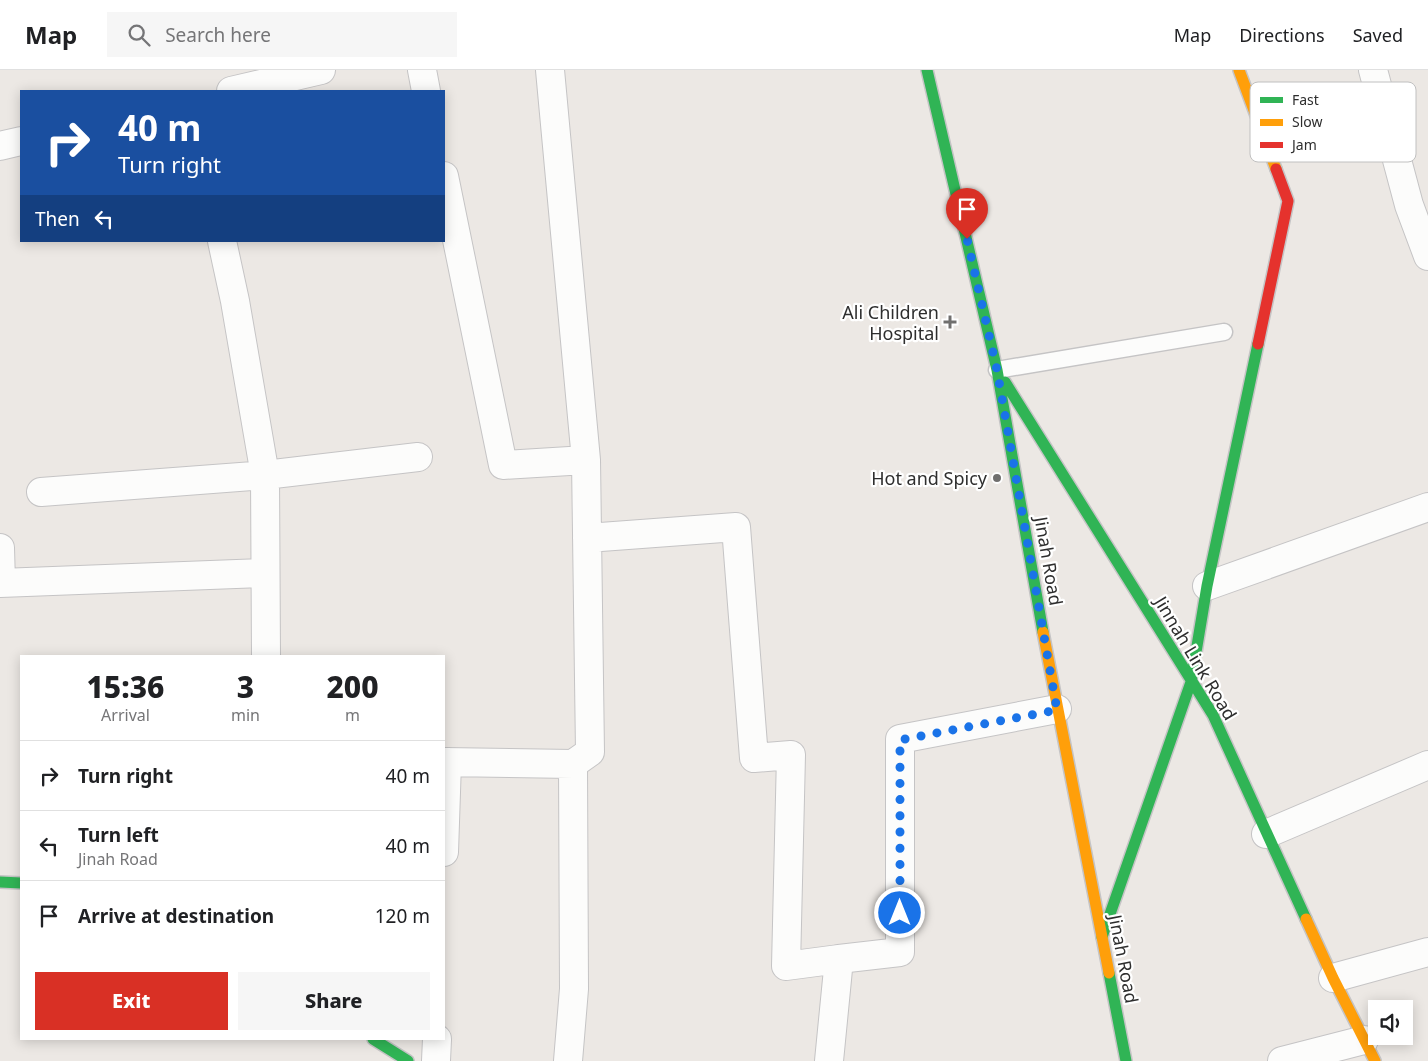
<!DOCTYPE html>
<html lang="en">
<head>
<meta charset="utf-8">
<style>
	:root { --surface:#fff; --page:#f6f6f6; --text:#202124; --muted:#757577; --line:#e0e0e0; --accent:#d93025 }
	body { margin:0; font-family:"Noto Sans",sans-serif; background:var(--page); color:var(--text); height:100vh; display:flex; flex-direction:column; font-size:19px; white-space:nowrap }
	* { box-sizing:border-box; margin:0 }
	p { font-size:16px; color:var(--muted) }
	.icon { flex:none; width:28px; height:28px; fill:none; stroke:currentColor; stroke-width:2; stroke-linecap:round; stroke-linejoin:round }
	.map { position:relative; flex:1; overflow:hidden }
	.details { position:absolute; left:20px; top:585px; width:425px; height:385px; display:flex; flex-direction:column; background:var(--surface); border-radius:0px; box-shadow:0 2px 12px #0003 }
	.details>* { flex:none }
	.guide { position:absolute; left:20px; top:20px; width:425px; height:152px; border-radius:0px; box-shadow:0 2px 12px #0003; background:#1a4fa0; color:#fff; overflow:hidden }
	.buttons { position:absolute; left:1368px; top:930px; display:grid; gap:10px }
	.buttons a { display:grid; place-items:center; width:45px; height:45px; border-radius:0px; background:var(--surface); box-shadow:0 2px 12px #0003; font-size:25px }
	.pin { position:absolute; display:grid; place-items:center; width:42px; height:42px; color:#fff; margin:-51px -21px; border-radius:50% 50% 50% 0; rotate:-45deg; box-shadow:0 0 5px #0007 }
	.pin .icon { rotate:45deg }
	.me { position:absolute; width:55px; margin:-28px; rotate:0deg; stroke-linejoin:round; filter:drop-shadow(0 0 4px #0008) }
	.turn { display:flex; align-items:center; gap:18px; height:105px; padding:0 15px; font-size:22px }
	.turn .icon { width:65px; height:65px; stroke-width:2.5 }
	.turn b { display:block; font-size:35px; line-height:42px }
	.then { display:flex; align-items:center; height:48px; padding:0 15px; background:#0003; gap:10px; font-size:19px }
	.eta { display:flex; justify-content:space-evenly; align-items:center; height:85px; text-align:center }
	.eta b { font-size:30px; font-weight:800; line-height:35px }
	.action { display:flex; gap:10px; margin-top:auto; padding:10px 15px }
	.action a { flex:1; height:58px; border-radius:0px; background:var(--accent); color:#fff; font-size:20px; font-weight:800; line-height:58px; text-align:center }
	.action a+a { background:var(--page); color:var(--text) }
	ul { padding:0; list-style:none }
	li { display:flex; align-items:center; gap:15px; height:70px; padding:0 15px; border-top:1px solid var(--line) }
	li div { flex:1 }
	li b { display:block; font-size:19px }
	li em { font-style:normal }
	header { display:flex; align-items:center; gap:30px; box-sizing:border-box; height:70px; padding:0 25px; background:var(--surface); border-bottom:1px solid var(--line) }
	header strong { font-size:24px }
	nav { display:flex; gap:28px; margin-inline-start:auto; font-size:18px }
	.search { width:350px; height:45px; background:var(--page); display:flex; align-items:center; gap:12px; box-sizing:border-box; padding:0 18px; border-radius:0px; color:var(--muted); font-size:19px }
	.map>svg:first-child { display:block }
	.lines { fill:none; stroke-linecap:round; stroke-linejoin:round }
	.lane-casing { stroke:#c5c4c5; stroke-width:19 }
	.street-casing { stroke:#c5c4c5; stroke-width:30 }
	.fast-casing { stroke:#c5c4c5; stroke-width:14 }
	.slow-casing { stroke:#c5c4c5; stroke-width:14 }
	.jam-casing { stroke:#c5c4c5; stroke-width:14 }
	.lane { stroke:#fcfcfb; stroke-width:16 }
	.street { stroke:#fcfcfb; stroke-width:28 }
	.fast { stroke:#30b455; stroke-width:11 }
	.slow { stroke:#ff9f0a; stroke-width:11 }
	.jam { stroke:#e5322d; stroke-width:11 }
	.route { stroke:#1a73e8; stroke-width:9; stroke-dasharray:0 16.2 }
	.poi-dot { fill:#706f6e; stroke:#fff; stroke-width:2 }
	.labels { text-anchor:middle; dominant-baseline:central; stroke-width:4.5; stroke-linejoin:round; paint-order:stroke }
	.poi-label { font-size:18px; fill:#2e2e2e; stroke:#fff; text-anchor:end }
	.street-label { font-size:18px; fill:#2e2e2e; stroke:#fff }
	.key { fill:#fff; stroke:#c0c0c0; stroke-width:1 }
	.key-label { font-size:14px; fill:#2e2e2e }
</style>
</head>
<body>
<header>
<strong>Map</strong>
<div class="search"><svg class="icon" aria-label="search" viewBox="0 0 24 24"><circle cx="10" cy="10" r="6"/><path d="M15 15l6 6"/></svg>Search here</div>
<nav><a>Map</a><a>Directions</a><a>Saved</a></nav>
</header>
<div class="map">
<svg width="1428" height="991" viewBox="0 0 1428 991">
	<rect width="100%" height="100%" fill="#ece8e4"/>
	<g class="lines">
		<defs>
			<path id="lane" d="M997 300 1224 262"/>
			<path id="street" d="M422 0 426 21
				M550 0 586 390
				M1373 0 1409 135 1428 186
				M231 21 321 0
				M0 76 21 71
				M444 106 503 395 586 390 590 682 573 694
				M222 171 235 231 265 405 266 586
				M41 422 265 405 418 387
				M587 468 736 457 754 688 791 685 786 896 839 889 829 991
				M0 478 1 513
				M0 513 265 503
				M1207 516 1428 437
				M444 692 573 694 574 919 568 991
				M1266 764 1428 695
				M444 782 447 692
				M839 889 900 882V669L1057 639
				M1333 908 1428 882
				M436 991 437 969
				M1282 991 1364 970"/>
			<path id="fast" d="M927 0 997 300 1043 562
				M1005 312 1213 645 1306 849
				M0 812 21 813
				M1102 867 1191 612 1207 516 1258 274
				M1109 903 1126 991
				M373 969 408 991"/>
			<path id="slow" d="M1239 0 1276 99
				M1043 562 1109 903
				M1306 849 1333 908 1375 991"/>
			<path id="jam" d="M1258 274 1288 131 1276 99"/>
		</defs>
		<use href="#lane" class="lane-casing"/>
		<use href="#street" class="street-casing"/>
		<use href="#fast" class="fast-casing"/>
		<use href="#slow" class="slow-casing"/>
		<use href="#jam" class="jam-casing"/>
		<use href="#lane" class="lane"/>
		<use href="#street" class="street"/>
		<use href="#fast" class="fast"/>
		<use href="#slow" class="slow"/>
		<use href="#jam" class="jam"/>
	</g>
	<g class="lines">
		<path class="route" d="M900 843V670L1057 640 997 300 967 169"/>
	</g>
	<g class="poi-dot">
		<path d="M947.5 244.5h5v5h5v5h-5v5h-5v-5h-5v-5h5z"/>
		<circle cx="997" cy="408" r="5"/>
	</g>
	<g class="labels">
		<g class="poi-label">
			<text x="939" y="242">Ali Children<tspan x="939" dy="21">Hospital</tspan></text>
			<text x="987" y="408">Hot and Spicy</text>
		</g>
		<g class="street-label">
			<text transform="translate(1049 491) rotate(80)">Jinah Road</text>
			<text transform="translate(1196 588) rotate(59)">Jinnah Link Road</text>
			<text transform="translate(1124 889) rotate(79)">Jinah Road</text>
		</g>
	</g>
	<rect x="1250" y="12" width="166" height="80" rx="8" class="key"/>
	<rect x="1260" y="27" width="23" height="6" fill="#30b455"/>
	<rect x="1260" y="49" width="23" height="7" fill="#ff9f0a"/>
	<rect x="1260" y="72" width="23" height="6" fill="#e5322d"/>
	<g class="key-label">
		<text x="1292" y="35">Fast</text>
		<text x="1292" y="57">Slow</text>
		<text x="1292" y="80">Jam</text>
	</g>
</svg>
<div class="buttons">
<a><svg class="icon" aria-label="sound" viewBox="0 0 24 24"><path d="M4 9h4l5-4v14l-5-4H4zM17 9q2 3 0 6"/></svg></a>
</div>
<div class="pin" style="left:967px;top:169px;background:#d93025"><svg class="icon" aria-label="arrive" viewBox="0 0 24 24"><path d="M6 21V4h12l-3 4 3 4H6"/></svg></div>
<svg class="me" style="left:900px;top:843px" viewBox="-20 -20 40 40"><circle r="17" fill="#1a73e8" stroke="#fff" stroke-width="3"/><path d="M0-11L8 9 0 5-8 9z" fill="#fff"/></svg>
<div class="guide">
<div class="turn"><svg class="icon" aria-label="right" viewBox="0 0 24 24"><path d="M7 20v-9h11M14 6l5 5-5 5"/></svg><div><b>40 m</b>Turn right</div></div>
<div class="then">Then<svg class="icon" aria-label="left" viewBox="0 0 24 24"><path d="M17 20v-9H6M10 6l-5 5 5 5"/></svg></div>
</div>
<section class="details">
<div class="eta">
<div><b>15:36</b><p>Arrival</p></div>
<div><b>3</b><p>min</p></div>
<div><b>200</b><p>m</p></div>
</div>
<ul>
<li><svg class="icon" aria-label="right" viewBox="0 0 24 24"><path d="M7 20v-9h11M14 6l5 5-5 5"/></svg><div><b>Turn right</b></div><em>40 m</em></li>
<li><svg class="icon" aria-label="left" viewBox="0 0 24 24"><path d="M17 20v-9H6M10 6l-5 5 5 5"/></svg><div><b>Turn left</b><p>Jinah Road</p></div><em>40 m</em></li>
<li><svg class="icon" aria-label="arrive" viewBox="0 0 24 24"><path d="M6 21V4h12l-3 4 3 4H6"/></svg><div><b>Arrive at destination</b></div><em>120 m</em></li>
</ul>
<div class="action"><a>Exit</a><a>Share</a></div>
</section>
</div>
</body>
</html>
